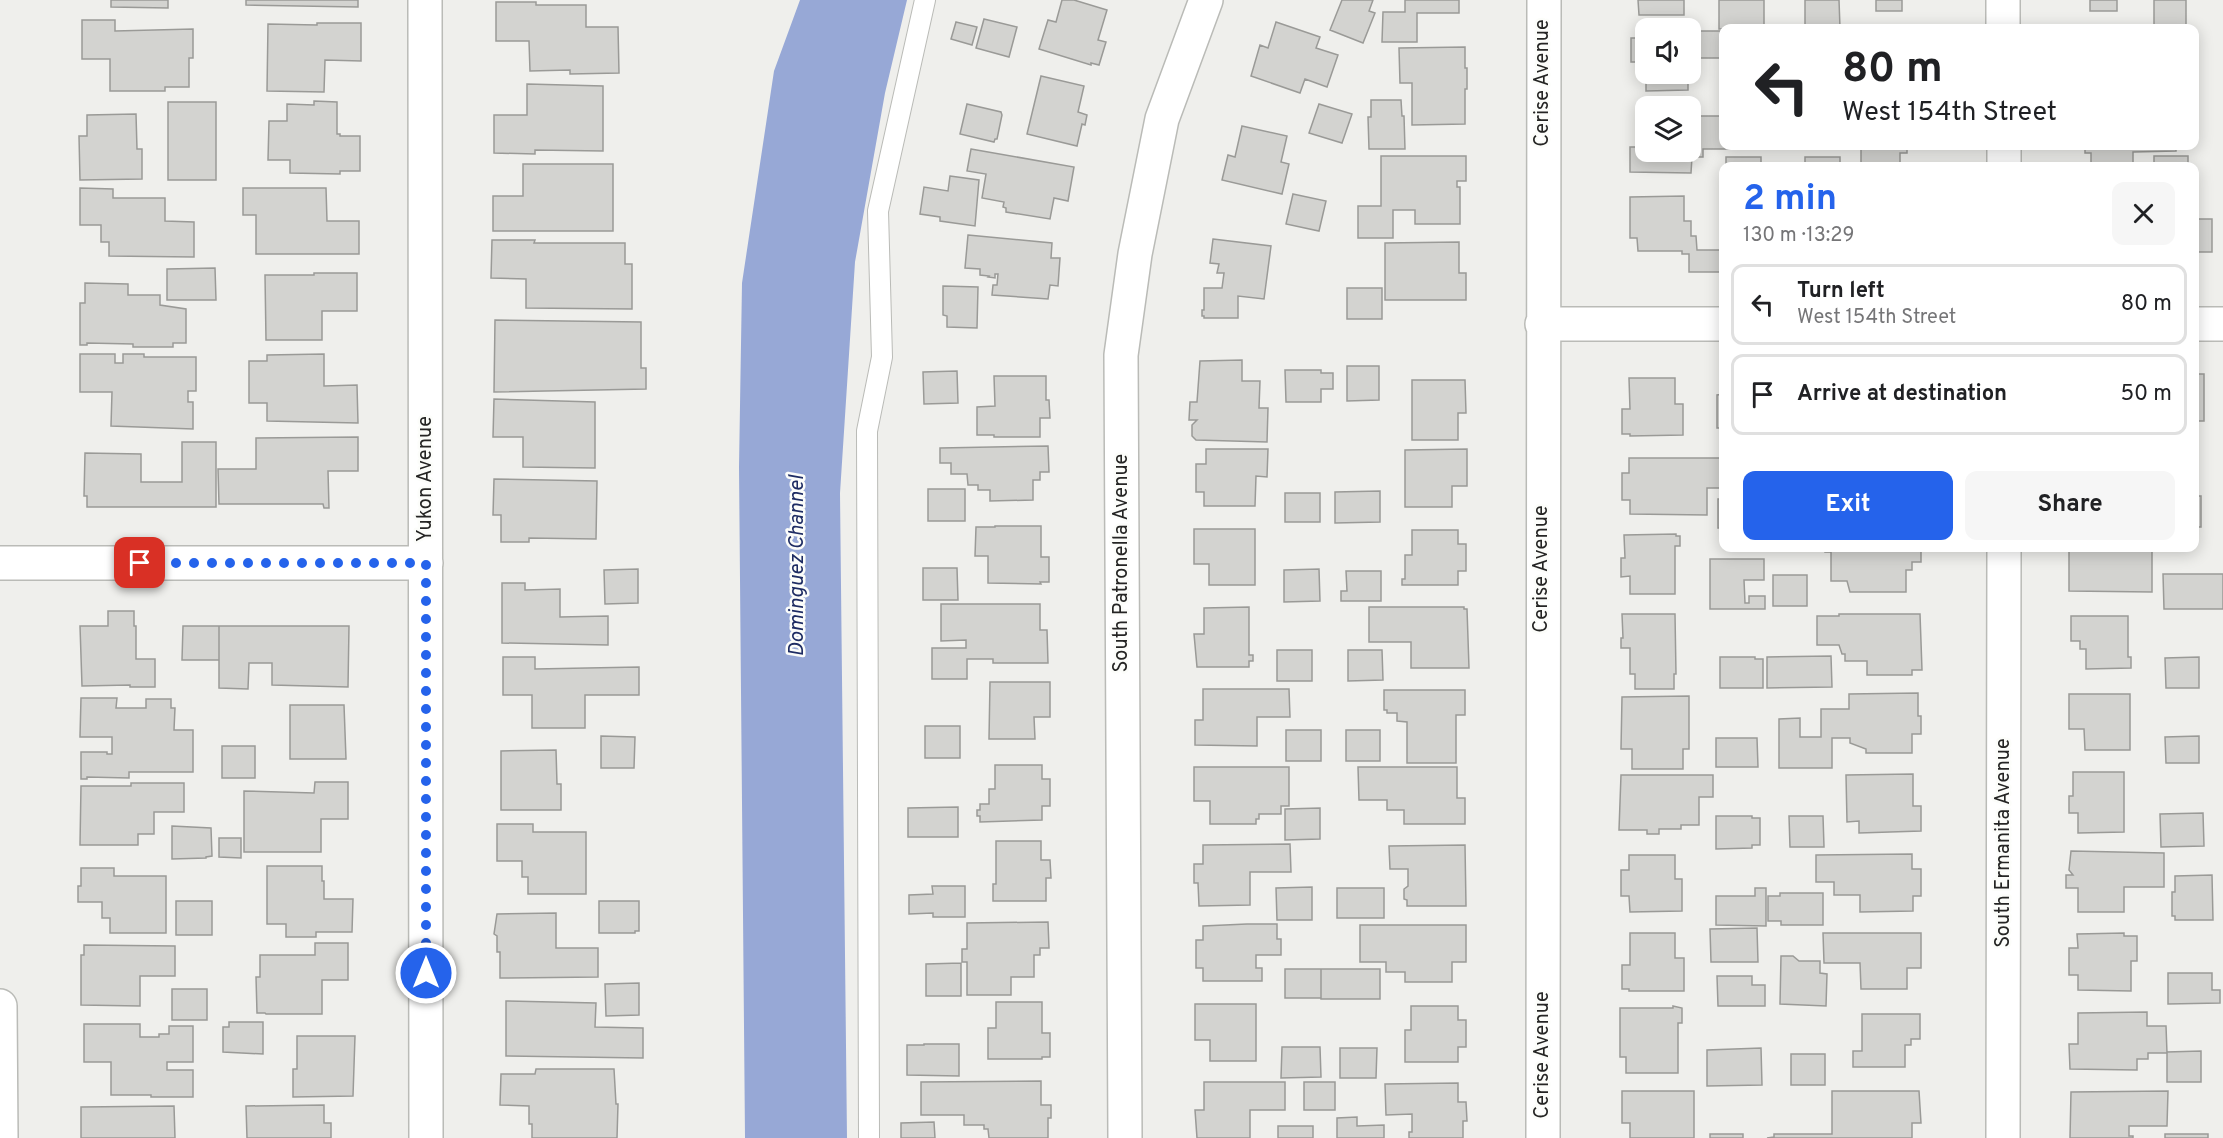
<!DOCTYPE html>
<html lang="en">
<head>
<meta charset="utf-8">
<style>
	:root { --surface:#fff; --page:#f6f6f6; --text:#202124; --muted:#757577; --line:#e0e0e0; --accent:#2563eb }
	body { margin:0; font-family:Overpass,sans-serif; background:var(--page); color:var(--text); height:100vh; display:flex; flex-direction:column; font-size:22px; white-space:nowrap }
	* { box-sizing:border-box; margin:0 }
	p { font-size:20px; color:var(--muted) }
	.icon { flex:none; width:33px; height:33px; fill:none; stroke:currentColor; stroke-width:2; stroke-linecap:round; stroke-linejoin:round }
	.map { position:relative; flex:1; overflow:hidden }
	.drawer { position:absolute; left:1719px; top:162px; width:480px; height:390px; display:flex; flex-direction:column; background:var(--surface); border-radius:12px; box-shadow:0 3px 15px #0003 }
	.drawer>* { flex:none }
	.banner { position:absolute; left:1719px; top:24px; width:480px; height:126px; border-radius:12px; box-shadow:0 3px 15px #0003; background:#fff; color:var(--text); overflow:hidden }
	.controls { position:absolute; left:1635px; top:18px; display:grid; gap:12px }
	.controls a { display:grid; place-items:center; width:66px; height:66px; border-radius:12px; background:var(--surface); box-shadow:0 3px 15px #0003; font-size:30px }
	.pin { position:absolute; display:grid; place-items:center; width:51px; height:51px; color:#fff; margin:-26px; border-radius:12px; box-shadow:0 3px 9px #0006 }
	.me { position:absolute; width:66px; margin:-33px; rotate:0deg; stroke-linejoin:round; filter:drop-shadow(0 0 4px #0008) }
	.turn { display:flex; align-items:center; gap:21px; height:126px; padding:0 24px; font-size:27px }
	.turn .icon { width:78px; height:78px; stroke-width:2.5 }
	.turn b { display:block; font-size:42px; line-height:51px }
	.round { display:grid; place-items:center; flex:none; width:63px; height:63px; border-radius:12px; background:var(--page) }
	.summary { display:flex; align-items:center; justify-content:space-between; height:102px; padding:0 24px }
	h1 { font-size:36px; font-weight:700; line-height:45px; color:var(--accent) }
	.primary-button { display:flex; gap:12px; margin-top:auto; padding:12px 24px }
	.primary-button a { flex:1; height:69px; border-radius:12px; background:var(--accent); color:#fff; font-size:24px; font-weight:700; line-height:69px; text-align:center }
	.primary-button a+a { background:var(--page); color:var(--text) }
	ul { padding:0; list-style:none }
	li { display:flex; align-items:center; gap:18px; height:81px; margin:0 12px 9px; padding:0 12px; border:3px solid var(--line); border-radius:12px }
	li div { flex:1 }
	li b { display:block; font-size:22px }
	li em { font-style:normal }
	.map>svg:first-child { display:block }
	.water { fill:#97a8d6 }
	.building { fill:#d3d3d0; stroke:#9a9a97; stroke-width:1.5 }
	.lines { fill:none; stroke-linecap:round; stroke-linejoin:round }
	.service-casing { stroke:#babbb7; stroke-width:22 }
	.minor-casing { stroke:#babbb7; stroke-width:36 }
	.service { stroke:#fff; stroke-width:20 }
	.minor { stroke:#fff; stroke-width:33 }
	.route { stroke:#2563eb; stroke-width:10; stroke-dasharray:0 18 }
	.labels { text-anchor:middle; dominant-baseline:central; stroke-width:5; stroke-linejoin:round; paint-order:stroke }
	.street-label { font-size:20px; fill:#252524; stroke:#fcfdfa }
	.water-label { font-size:21px; font-style:italic; fill:#1e2c63; stroke:#fcfdfa }
</style>
</head>
<body>
<div class="map">
<svg width="2223" height="1138" viewBox="0 0 2223 1138">
	<rect width="100%" height="100%" fill="#efefec"/>
	<path class="water" d="M800 0H907L885 93 855 262 840 493 847 1138H745L739 467 742 283 774 71Z"/>
	<path class="building" d="M111 0H168V8L111 7Z
		M246 0H358V7L246 5Z
		M1062 0H1074L1107 10 1098 40 1106 42 1099 65 1091 63V65L1039 49 1048 20 1056 22Z
		M1342 0H1373L1369 11 1375 13 1363 43 1330 30Z
		M1405 0H1459V13H1417V42H1382L1383 12H1405Z
		M1638 0H1684V15H1639Z
		M1719 0H1764V28L1719 29Z
		M1805 0H1839L1840 28H1805Z
		M1876 0H1902V11H1876Z
		M2090 0H2117V11H2090Z
		M2154 0H2186V28H2154Z
		M496 2H536V5H586V27H618L619 73 570 74V70L530 71 529 41H496Z
		M984 19 1017 27 1009 57 976 48Z
		M82 20H115V31L193 29V58H189V87H165V91H110V59H82Z
		M956 22 977 27 972 45 951 39Z
		M1276 22 1320 37 1316 48 1338 55 1327 87 1305 79 1300 93 1251 76 1260 45 1268 48Z
		M317 23H361V61L325 60 324 92 267 91 268 24 317 25Z
		M1690 31H1724V58H1690Z
		M1631 38H1646V69H1640V62H1631Z
		M1465 47V68H1467V89H1465V124L1412 125V83H1400L1399 48Z
		M1646 74H1688V90L1646 91Z
		M1041 76 1084 86 1078 112 1087 115 1085 125 1082 124 1077 146 1027 134Z
		M527 84 603 86V151L535 150V154L494 153V115H527Z
		M1371 100H1401L1402 116H1404L1405 149H1369L1368 117H1371Z
		M314 101 337 102V134H340V136H360V171H340V174L290 173V160H268L269 121H287V104L314 105Z
		M168 102H216V180H168Z
		M967 104 1001 112 1002 115 997 139H995L994 142 960 134Z
		M1319 104 1352 114 1342 143 1309 133Z
		M136 114 137 149H142V179L80 180 79 136H87V115Z
		M1638 116H1646V152H1690V116H1724V146H1731V149H1703V157H1692L1691 173 1630 172V147H1638Z
		M1242 126 1287 136 1281 162 1289 164 1282 194 1222 180 1228 155 1235 157Z
		M1861 146H1907V153H1900V166H1861Z
		M2085 146H2176V151L2133 152V165L2091 166V153H2085Z
		M971 149 1074 167 1068 201 1054 198 1050 219 1006 212V208L1003 207 1004 202 982 198 986 174 967 171Z
		M1381 156H1466V181H1457V187H1460V224H1415V210H1393V238H1358V206H1381Z
		M2154 156H2188V166H2154Z
		M1726 157H1761V166H1726Z
		M1805 157H1840V166H1805Z
		M523 164H613V231H493V196H523Z
		M950 176 979 180 975 226 940 221V217L920 214 924 187 948 191Z
		M80 188 113 189V198H165V221L194 222V257L109 256V242H101V225H80Z
		M243 188H326L327 221H359V254H256V215H243Z
		M1293 194 1326 201 1319 231 1286 224Z
		M1684 196V221H1691V236H1696L1697 250H1724V272H1689V254H1682V251H1638L1637 238H1630V197Z
		M2194 219H2212V252H2194Z
		M968 235 1052 243 1051 258H1060L1058 286 1050 285 1048 299 992 295 993 285H997L998 274H995V278L988 277 989 276 980 275V269L965 268Z
		M1213 239 1271 246 1264 299 1238 296V318H1204V316H1202V310H1204V288H1222L1224 273H1217L1219 264 1210 263Z
		M492 240H535L534 243H625V264H632V309L526 308V279L491 278Z
		M1459 242V273H1466V300H1385V243Z
		M215 268 216 300H167V269Z
		M314 273H357V311H322V340H266L265 275H314Z
		M85 283 128 284V295H160V305L186 309V343H173V347H133V344L87 343V345H80V303H85Z
		M943 286 978 287 977 328 947 327V316L943 315Z
		M1347 288H1382V319H1347Z
		M495 320 641 322V368H646V389L494 392Z
		M80 354H115V363H123V354H144V357H196V391H188V402H193V429L111 426 112 392H80Z
		M324 354V386L357 385 358 423 267 421V403H249V361H267V355Z
		M1242 360V381H1260L1259 408H1268L1267 442 1196 440 1192 436V425L1197 420H1189L1190 402H1197L1200 361Z
		M1347 366H1379V400L1347 401Z
		M1285 370H1321V373H1333V389H1321V402H1286Z
		M957 371 958 403 924 404 923 372Z
		M2194 374H2204V421H2194Z
		M994 376H1046V400H1049L1050 418H1040V437H994V435H977V407L995 406Z
		M1629 378H1675V404H1683V435L1630 436V434H1622V409H1630Z
		M1412 380H1465L1466 413H1458V440H1412Z
		M1724 394V428H1717V395Z
		M494 399 595 402V468L523 467V437H493Z
		M358 437V471H328L329 508H324L323 504H219L218 469H256V438Z
		M182 442H216V507H87V496H84L85 453 141 454V482H182Z
		M1048 446 1049 472H1040V480H1033V500L990 501V490H978V485H968L967 474H951V463H940V448Z
		M1206 449H1268L1267 477 1256 476 1255 506H1204V492H1196V464H1206Z
		M1467 449V486H1452V507H1405V450Z
		M1629 458H1724V488H1707V515L1630 514V500H1622V473H1629Z
		M494 479 597 481 596 539 529 538V542H501V515H493Z
		M928 489H965V521H928Z
		M1380 491V522L1335 523V492Z
		M1285 493H1320V522H1285Z
		M2194 496H2201V527H2194Z
		M1718 499H1724V528H1718Z
		M995 526H1041V557H1049V582H1040L1041 584 988 583V556H975L976 527H995Z
		M1194 529H1255V585H1209V564H1194Z
		M1412 530H1458V544H1466V571H1458V585H1402V579H1405V555H1412Z
		M1676 534V536H1680V546H1675V594H1630V576L1621 577V558H1625L1624 535Z
		M1825 548H1921V562H1912V570H1906V592H1850L1847 581H1831V552H1825Z
		M2069 548H2152V592L2069 591Z
		M1710 559H1764V580H1744L1745 603H1749V596H1765V609H1710Z
		M923 568H957L958 600H923Z
		M638 569V603L605 604 604 570Z
		M1319 569 1320 601 1284 602V570Z
		M1346 571H1381V601H1341V591H1347Z
		M2163 574H2223V609H2164Z
		M1773 575H1807V606H1773Z
		M502 583H525V590L560 589V617L608 616V645L502 643Z
		M941 604H1040V630H1047L1048 663H993V659H967V679H932V648H966V640L941 641Z
		M1249 607V655H1253V661H1249V667H1197L1194 634H1204V608Z
		M1369 607H1464V609H1467L1469 668H1411V642H1369Z
		M108 611H134V626H136V659H155V687H130V685L82 686 80 626H108Z
		M1622 614H1675L1676 674H1674V689H1635V674H1630V648H1621V638H1623Z
		M1839 614H1920L1922 670H1912V675H1867V661H1845V654H1842L1839 645H1817V616H1839Z
		M2071 616H2128V657H2131V668L2086 669V649H2080V641H2071Z
		M183 626H219V660H182Z
		M219 626H349L348 687 272 685V663H249L248 689 219 688Z
		M1277 650H1312V681H1277Z
		M1348 650H1382L1383 680 1348 681Z
		M1831 656 1832 687 1767 688V657Z
		M503 657H535V669L639 667V695H585V728H532V695H503Z
		M1720 657H1755V659H1763V688H1720Z
		M2199 657V688H2166L2165 658Z
		M990 682H1050V717H1034L1035 739H989Z
		M1203 689H1289L1290 717H1257V746L1195 745V720H1203Z
		M1384 690H1465V715H1456V763H1407V722L1397 721V713H1387V710H1384Z
		M1918 693V716H1921V734H1912V753H1866V749L1850 743V738H1832V768H1779V719L1800 718V737H1821V709H1849V694Z
		M2069 694H2130V750H2085L2084 729H2069Z
		M1689 696V749H1683V769H1632V749H1621L1622 697Z
		M81 698H117L116 708H146V699H171V708H175L174 730H193V772H129V778L87 777V779H81V752H107V754H112V737H80Z
		M290 705H344L346 759H290Z
		M925 726H960V758H925Z
		M1286 730H1321V761H1286Z
		M1346 730H1380V761H1346Z
		M601 736 635 737 634 768H601Z
		M2199 736V763H2166L2165 737Z
		M1716 738H1757L1758 767H1716Z
		M222 746H255V778H222Z
		M556 750 557 784H561V810H501V751Z
		M995 765H1042V779H1050V806H1042V820L980 822V816H977V810H980V804H989V789H995Z
		M1194 767H1289V806H1281V814H1259V819H1256V824H1210V801H1194Z
		M1358 767H1457V798H1465V824H1404V810H1387V800H1359Z
		M2073 772H2124V832L2078 833V813H2069V796H2073Z
		M1913 774V806H1921V831L1859 833V821L1847 822 1846 775Z
		M1621 775H1713V797H1699V825H1681V829H1659V834H1647V830H1619Z
		M315 782H348V819H321V852H244V791L314 793Z
		M131 783H184V812H154V834H138V845H80L81 786H131Z
		M958 807V837H908V808Z
		M1320 808V839L1285 840V809Z
		M2203 813 2204 846 2161 847 2160 814Z
		M1716 816H1752V818H1760V845H1752V848L1716 849Z
		M1789 816H1823L1824 847H1790Z
		M497 824H533V832H586V894H528V877H522V861H497Z
		M172 826 211 828 212 856 206 857V858L172 859Z
		M219 838H241V858L219 857Z
		M996 841H1041V860H1050L1051 878H1046V901H993V884H996Z
		M1290 844 1291 872H1250V905L1199 906 1198 883H1194V864H1203V845Z
		M1465 845 1466 906H1407V900L1404 899V889L1408 886V869H1390L1389 846Z
		M2071 851 2164 853V887H2124V912H2078V888H2066V875H2073L2069 870Z
		M1912 854V869H1921V896H1913V911L1860 912V895H1834V882H1816V855Z
		M1629 855H1675V879H1682V911L1630 912 1629 896H1621V870H1629Z
		M267 866H322V881H324V899H353L352 932H316V937H286V924H267Z
		M81 868H114V876H166V933H110V918H102V902H78V886H81Z
		M2212 875 2213 920H2175V916H2172V892H2175V876Z
		M932 886H965V917H933V913L909 914V895L933 894Z
		M1312 887V920H1277L1276 888Z
		M1337 888H1384V918H1337Z
		M1755 888H1766V926L1716 925V896H1755Z
		M1780 893H1823V925H1781V921H1768V896H1780Z
		M176 901H212V935H176Z
		M599 901H639V931H635V933H599Z
		M556 913V948H598V977L500 978V952H497V936L494 934 497 914Z
		M1048 922 1049 948H1040V955H1034V977H1011V995H967V962H962V949H967V923Z
		M1247 924H1277V939H1281V955H1256V968H1262V981H1203V968H1196V940H1203V926Z
		M1360 925H1466V962H1452V982H1405V972H1386V962H1360Z
		M1757 928 1758 962H1711L1710 929Z
		M1630 933H1675V958H1684V991H1629V989H1622V965H1630Z
		M1823 933H1921V968H1907V989H1861L1860 963H1824Z
		M2124 933V936H2137V961H2131V991L2078 990V975H2069V948H2078L2077 934Z
		M315 943H348V980H322V1014H266L265 1013H257L256 977H260V955H315Z
		M84 945 175 946V976H140V1006L81 1005V955H84Z
		M1781 956H1793L1799 961H1820V973L1827 974 1826 1006 1780 1004Z
		M961 963V996H926V964Z
		M1285 969H1321V998H1285Z
		M1321 969H1380V999H1321Z
		M2168 973H2212V990H2220V1003L2168 1004Z
		M1717 976H1752V985H1765V1006H1718Z
		M639 983V1015L606 1016 605 984Z
		M172 989H207V1020H172Z
		M506 1001 596 1003 595 1027 643 1028V1058L506 1056Z
		M996 1002H1042V1033H1050V1057H1042V1059H988V1028H996Z
		M1195 1004H1256V1061H1210V1040H1195Z
		M1411 1006H1458V1020H1466V1047H1458V1062H1405V1030H1411Z
		M1673 1006 1682 1008V1023H1678V1073H1626V1057H1620V1008H1673Z
		M2147 1012V1026H2166L2167 1053H2148V1059H2137V1070L2070 1069 2069 1044H2078V1013Z
		M1862 1014H1920V1039H1911V1045H1905V1067H1853V1051H1862Z
		M229 1022H263V1054L223 1052V1027H229Z
		M84 1024H140V1037H159V1034H169V1026H193V1062H167V1070H193V1097H151V1095H111V1062H84Z
		M297 1036H355L353 1096 293 1097V1069H297Z
		M924 1044H959V1076L907 1075V1045H924Z
		M1282 1047H1320L1321 1077 1281 1078Z
		M1340 1048H1377L1376 1078H1340Z
		M1761 1048 1762 1085 1707 1086V1050Z
		M2201 1051V1082H2167V1052Z
		M1791 1054H1825V1085H1791Z
		M536 1069H614L616 1104H618L617 1138H532V1124H529V1106L500 1105 501 1074H535Z
		M1041 1081V1105H1051V1118H1048V1138H989L988 1129H984V1125H964V1115H921V1082Z
		M1204 1082H1285V1110H1250V1138H1197L1195 1110H1204Z
		M1304 1082H1335V1110H1304Z
		M1458 1083V1102H1466L1467 1121H1463V1138H1409V1132H1412V1114L1386 1115 1385 1084Z
		M1622 1091H1694V1138H1630V1123H1622Z
		M1832 1091H1919L1921 1123H1912V1138H1767L1774 1137V1134H1832Z
		M2168 1091 2167 1126H2129V1136H2133V1138H2070L2071 1092Z
		M324 1105V1123H331V1138H247L246 1106Z
		M174 1106 175 1138H81V1107Z
		M1357 1117V1126L1384 1125V1138H1337V1118Z
		M934 1122 935 1138H901V1123Z
		M1278 1126H1313V1138H1278Z
		M1710 1134H1743V1138H1710Z
		M2165 1134H2208V1138H2165Z"/>
	<g class="lines">
		<defs>
			<path id="service" d="M869 1138 867 431 882 357 878 211 925 0"/>
			<path id="minor" d="M425 0 426 1138
				M2003 0V28
				M2004 146V166
				M1542 324H1724
				M2194 324H2223
				M0 563H426
				M0 1006 1 1138
				M1125 1138 1121 355 1135 254 1162 119 1206 0
				M1543 1138 1544 0
				M2003 1138 2004 548"/>
		</defs>
		<use href="#service" class="service-casing"/>
		<use href="#minor" class="minor-casing"/>
		<use href="#service" class="service"/>
		<use href="#minor" class="minor"/>
	</g>
	<g class="lines">
		<path class="route" d="M140 563H426V973"/>
	</g>
	<g class="labels">
		<g class="street-label">
			<text transform="translate(1543 83) rotate(-90)">Cerise Avenue</text>
			<text transform="translate(426 479) rotate(-90)">Yukon Avenue</text>
			<text transform="translate(1122 563) rotate(-90)">South Patronella Avenue</text>
			<text transform="translate(1542 569) rotate(-90)">Cerise Avenue</text>
			<text transform="translate(2004 843) rotate(-90)">South Ermanita Avenue</text>
			<text transform="translate(1543 1055) rotate(-90)">Cerise Avenue</text>
		</g>
		<g class="water-label">
			<text transform="translate(797 566) rotate(-90)">Dominguez Channel</text>
		</g>
	</g>
</svg>
<div class="controls">
<a><svg class="icon" aria-label="sound" viewBox="0 0 24 24"><path d="M4 9h4l5-4v14l-5-4H4zM17 9q2 3 0 6"/></svg></a>
<a><svg class="icon" aria-label="layers" viewBox="0 0 24 24"><path d="M12 4l9 5-9 5-9-5zM3 14l9 5 9-5"/></svg></a>
</div>
<div class="pin" style="left:140px;top:563px;background:#d93025"><svg class="icon" aria-label="arrive" viewBox="0 0 24 24"><path d="M6 21V4h12l-3 4 3 4H6"/></svg></div>
<svg class="me" style="left:426px;top:973px" viewBox="-20 -20 40 40"><circle r="17" fill="#2563eb" stroke="#fff" stroke-width="3"/><path d="M0-11L8 9 0 5-8 9z" fill="#fff"/></svg>
<div class="banner">
<div class="turn"><svg class="icon" aria-label="left" viewBox="0 0 24 24"><path d="M17 20v-9H6M10 6l-5 5 5 5"/></svg><div><b>80 m</b>West 154th Street</div></div>
</div>
<section class="drawer">
<div class="summary"><div><h1>2 min</h1><p>130 m · 13:29</p></div><a class="round"><svg class="icon" aria-label="close" viewBox="0 0 24 24"><path d="M6 6l12 12M18 6L6 18"/></svg></a></div>
<ul>
<li><svg class="icon" aria-label="left" viewBox="0 0 24 24"><path d="M17 20v-9H6M10 6l-5 5 5 5"/></svg><div><b>Turn left</b><p>West 154th Street</p></div><em>80 m</em></li>
<li><svg class="icon" aria-label="arrive" viewBox="0 0 24 24"><path d="M6 21V4h12l-3 4 3 4H6"/></svg><div><b>Arrive at destination</b></div><em>50 m</em></li>
</ul>
<div class="primary-button"><a>Exit</a><a>Share</a></div>
</section>
</div>
</body>
</html>
